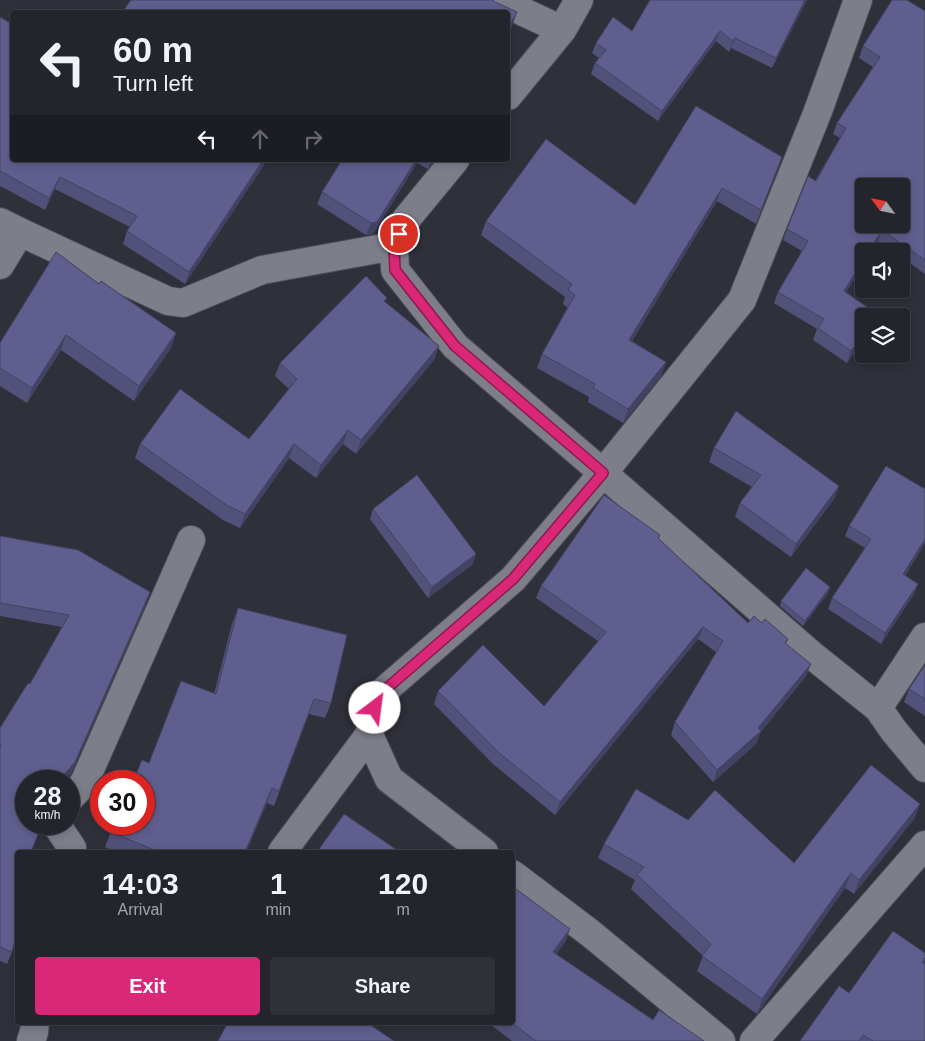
<!DOCTYPE html>
<html lang="en">
<head>
<meta charset="utf-8">
<style>
	:root { --surface:#23242c; --page:#2f3038; --text:#f1f3f6; --muted:#a3a4a9; --line:#404148; --accent:#db2777 }
	body { margin:0; font-family:Arial,sans-serif; background:var(--page); color:var(--text); height:100vh; display:flex; flex-direction:column; font-size:19px; white-space:nowrap }
	* { box-sizing:border-box; margin:0 }
	p { font-size:16px; color:var(--muted) }
	.icon { flex:none; width:28px; height:28px; fill:none; stroke:currentColor; stroke-width:2; stroke-linecap:round; stroke-linejoin:round }
	.map { position:relative; flex:1; overflow:hidden }
	.panel { position:absolute; left:15px; top:850px; width:500px; height:175px; display:flex; flex-direction:column; background:var(--surface); border-radius:5px; box-shadow:0 2px 8px #0003,0 0 0 1px var(--line) }
	.panel>* { flex:none }
	.guide { position:absolute; left:10px; top:10px; width:500px; height:152px; border-radius:5px; box-shadow:0 2px 8px #0003,0 0 0 1px var(--line); background:#23242c; color:var(--text); overflow:hidden }
	.needle { width:32px; rotate:303deg }
	.controls { position:absolute; left:855px; top:178px; display:grid; gap:10px }
	.controls a { display:grid; place-items:center; width:55px; height:55px; border-radius:5px; background:var(--surface); box-shadow:0 2px 8px #0003,0 0 0 1px var(--line); font-size:25px }
	.speed { position:absolute; left:15px; top:770px; display:flex; gap:10px; font-size:25px; font-weight:700; text-align:center }
	.speed>* { display:grid; place-content:center; width:65px; height:65px; border-radius:50%; background:var(--surface); box-shadow:0 2px 8px #0003,0 0 0 1px var(--line); line-height:1 }
	.speed small { font-size:12px; font-weight:400 }
	.speed .limit { border:8px solid #d22; background:#fff; color:#111 }
	.pin { position:absolute; display:grid; place-items:center; width:42px; height:42px; color:#fff; margin:-21px; border:2px solid #fff; border-radius:50%; box-shadow:0 1px 5px #0007 }
	.me { position:absolute; width:55px; margin:-28px; rotate:30deg; stroke-linejoin:round; filter:drop-shadow(0 0 4px #0008) }
	.turn { display:flex; align-items:center; gap:18px; height:105px; padding:0 20px; font-size:22px }
	.turn .icon { width:65px; height:65px; stroke-width:2.5 }
	.turn b { display:block; font-size:35px; line-height:42px }
	.lanes { display:flex; align-items:center; height:48px; padding:0 20px; background:#0003; justify-content:center; gap:25px; direction:ltr }
	.lanes .off { opacity:.35 }
	.eta { display:flex; justify-content:space-evenly; align-items:center; height:85px; text-align:center }
	.eta b { font-size:30px; font-weight:700; line-height:35px }
	.button { display:flex; gap:10px; margin-top:auto; padding:10px 20px }
	.button a { flex:1; height:58px; border-radius:5px; background:var(--accent); color:#fff; font-size:20px; font-weight:700; line-height:58px; text-align:center }
	.button a+a { background:var(--page); color:var(--text) }
	.map>svg:first-child { display:block }
	.lines { fill:none; stroke-linecap:round; stroke-linejoin:round }
	.minor-casing { stroke:#4d4d56; stroke-width:30 }
	.minor { stroke:#7d7e8a; stroke-width:28 }
	.wall { fill:#52517a }
	.shaded-wall { fill:#424263 }
	.building { fill:#5f5e8e; stroke:#424263; fill-rule:evenodd }
	.route-casing { stroke:#8e194d; stroke-width:12 }
	.route { stroke:#db2777; stroke-width:9 }
</style>
</head>
<body>
<div class="map">
<svg width="925" height="1041" viewBox="0 0 925 1041">
	<rect width="100%" height="100%" fill="#2f303a"/>
	<g class="lines">
		<defs>
			<path id="minor" d="M498 0 562 30
				M508 96 562 30 579 0
				M455 160 404 222 394 246 395 270 455 346 603 473 813 656 878 708 894 731 925 768
				M0 222 20 232 0 265
				M20 232 168 301 183 303 262 270 394 246
				M878 708 925 637
				M69 799 84 783 191 540
				M56 824 72 848 70 852
				M282 852 369 735
				M484 852 389 779 369 735 379 695 513 579 603 473 742 300 818 111 858 0
				M512 874 590 933 721 1041
				M31 1041 34 1032 35 1022
				M754 1041 925 845"/>
		</defs>
		<use href="#minor" class="minor-casing"/>
		<use href="#minor" class="minor"/>
	</g>
	<path class="wall" d="M650 0H807L772 68 731 48 729 52 716 41 658 121 591 74 595 63 599 58 592 53 596 43 632 31Z
		M925 11V274L901 257V251H893L878 241 872 251H864V264L846 292 877 314 876 316H864V339L847 363 813 340 817 329 774 303 778 292 802 251 783 240 787 229 840 138 833 134 837 123 873 67 859 58 863 46Z
		M0 17 12 160H267L185 284 123 244 127 231 130 227 55 189 45 210 0 186Z
		M342 160H435L428 169 417 163 373 234 366 235 317 204 322 192Z
		M777 171 756 224 717 201 632 341 666 362 661 376 623 423 588 402 589 397 537 368 542 354 568 308 563 304 565 297 481 235 486 221 635 205Z
		M99 284 176 333 171 348 134 401 61 350 27 403 0 386V343Z
		M386 303 439 346 434 360 356 454 343 444 316 478 289 458 240 528 223 520 135 458 140 444 249 439 289 389 275 376 280 363Z
		M714 448 839 486 834 499 791 557 735 517 740 503 752 487 709 462Z
		M925 489V543L905 575 918 584 914 594 881 644 828 609 832 598 865 548 845 536 849 526Z
		M373 509 476 554 472 565 428 598 370 519Z
		M660 535 659 539 748 623H762L788 639 786 644 806 676 760 733 756 744 713 782 671 735 675 722 716 652 698 639 555 815 493 764 434 704 438 691 544 706 598 641 536 598 541 586Z
		M0 536 146 604 71 774 26 781 18 852 12 952 7 964 0 961V728L30 684 62 627 0 616Z
		M828 593 803 626 780 606 781 601Z
		M238 608 331 703 325 718 309 714 274 806 267 803 246 852H117L105 847 111 832 214 694 232 624Z
		M925 665V716L904 702 909 689Z
		M920 804 914 819 854 894 845 888 757 1014 697 971 703 956 631 889 635 880 598 858 604 844 688 820 794 863Z
		M570 929 565 942 556 954 653 1020 704 1041H512L487 1022H512Z
		M925 953V960L924 963 925 1041H800L849 993Z"/>
	<path class="shaded-wall" d="M805 0H807L772 68 776 58Z
		M517 12 513 24 508 33V29Z
		M720 31 716 41 658 121 662 111Z
		M735 38 731 48 729 52 733 41Z
		M782 157 777 171 756 224 761 210Z
		M263 160H267L185 284 189 272Z
		M416 160H418L417 163 373 234 366 235 371 223Z
		M431 160H435L428 169Z
		M60 177 55 189 45 210 49 198Z
		M722 188 717 201 624 354 629 340Z
		M882 230 878 241 872 251H869Z
		M864 259V264L840 302 844 291Z
		M176 333 171 348 134 401 139 386Z
		M864 333V339L847 363 851 351Z
		M66 335 61 350 27 403 32 388Z
		M439 346 434 360 356 454 361 440Z
		M666 362 661 376 623 423 628 409Z
		M348 430 343 444 316 478 321 465Z
		M294 444 289 458 240 528 245 514Z
		M839 486 834 499 791 557 796 544Z
		M925 539V543L900 585 903 574Z
		M476 554 472 565 428 598 432 587Z
		M918 584 914 594 881 644 885 633Z
		M830 587 828 593 803 626 805 621Z
		M150 592 146 604 71 774 64 781H60Z
		M703 627 698 639 555 815 560 802Z
		M811 664 806 676 760 733 756 744 713 782 717 770 758 728Z
		M272 788 267 803 246 852H245Z
		M920 804 914 819 854 894 859 880Z
		M851 873 845 888 757 1014 762 999Z
		M570 929 565 942 548 966 553 952Z"/>
	<path class="building" d="M131 0H493L495 2 517 12 508 29V12H122Z
		M650 0H805L776 58 735 38 733 41 720 31 662 111 595 63 606 50 596 43 613 17 632 31Z
		M892 0H907L925 11V260L882 230 869 251H864V259L844 291 877 314 876 316H864V333L851 351 818 328 824 319 778 292 808 241 787 229 808 176 816 181 846 128 837 123 880 57 863 46ZM864 186H901V224H864Z
		M0 17 12 24V160H263L189 272 127 231 137 216 60 177 49 198 0 171Z
		M696 106 782 157 761 210 722 188 629 340 666 362 628 409 593 388 595 384 542 354 575 295 568 290 572 284 486 221 546 139 635 205Z
		M342 160H416L377 222 371 223 322 192Z
		M56 252 99 284 101 281 176 333 139 386 66 335 32 388 0 368V343Z
		M366 276 387 298 384 301 439 346 361 440 348 430 321 465 294 444 245 514 228 506 140 444 180 389 249 439 297 379 280 363Z
		M736 411 839 486 796 544 740 503 761 475 714 448Z
		M886 466 925 489V539L903 574 918 584 885 633 832 598 871 539 849 526Z
		M417 475 476 554 432 587 373 509Z
		M604 495 660 535 658 538 748 623 754 616 762 623 765 619 788 639 785 643 811 664 758 728 761 731 717 770 675 722 723 641 703 627 560 802 498 752 438 691 483 645 544 706 606 632 541 586Z
		M0 536 78 550 150 592 75 762 62 777 60 781H26V824H42L31 852H18V931L12 952 0 947V747L1 744 0 743V728L28 683 30 684 69 615 0 603Z
		M806 568 830 587 805 621 781 601Z
		M238 608 347 635 331 703 314 699 279 791 272 788 245 852H159L111 832 114 824H144V781H133L142 760 149 763 181 681 216 694Z
		M925 665V699L909 689Z
		M871 765 920 804 859 880 851 873 762 999 702 956 711 944 637 875 644 867 604 844 636 789 688 820 715 790 794 863Z
		M344 814 400 852H317Z
		M512 886 570 929 553 952 653 1020 659 1010 704 1041H536L511 1022H512Z
		M893 931 925 953V957L922 962 925 964V1041H873L863 1035 859 1041H800L839 986 849 993Z
		M228 1022H366L394 1041H218Z"/>
	<g class="lines">
		<defs>
			<path id="route" d="M375 708 379 695 513 579 603 473 455 346 395 270 394 246 399 234"/>
		</defs>
		<use href="#route" class="route-casing"/>
		<use href="#route" class="route"/>
	</g>
</svg>
<div class="controls">
<a><svg class="needle" viewBox="-14 -14 28 28"><path d="M0-13l5 13h-10z" fill="#e53935"/><path d="M0 13l5-13h-10z" fill="#a3a4a9"/></svg></a>
<a><svg class="icon" aria-label="sound" viewBox="0 0 24 24"><path d="M4 9h4l5-4v14l-5-4H4zM17 9q2 3 0 6"/></svg></a>
<a><svg class="icon" aria-label="layers" viewBox="0 0 24 24"><path d="M12 4l9 5-9 5-9-5zM3 14l9 5 9-5"/></svg></a>
</div>
<div class="speed"><div>28<small>km/h</small></div><div class="limit">30</div></div>
<div class="pin" style="left:399px;top:234px;background:#d93025"><svg class="icon" aria-label="arrive" viewBox="0 0 24 24"><path d="M6 21V4h12l-3 4 3 4H6"/></svg></div>
<svg class="me" style="left:375px;top:708px" viewBox="-20 -20 40 40"><circle r="19" fill="#fff"/><path d="M0-13L10 11 0 6-10 11z" fill="#db2777"/></svg>
<div class="guide">
<div class="turn"><svg class="icon" aria-label="left" viewBox="0 0 24 24"><path d="M17 20v-9H6M10 6l-5 5 5 5"/></svg><div><b>60 m</b>Turn left</div></div>
<div class="lanes"><svg class="icon" aria-label="left" viewBox="0 0 24 24"><path d="M17 20v-9H6M10 6l-5 5 5 5"/></svg><svg class="icon off" aria-label="ahead" viewBox="0 0 24 24"><path d="M12 20V5M6 11l6-6 6 6"/></svg><svg class="icon off" aria-label="right" viewBox="0 0 24 24"><path d="M7 20v-9h11M14 6l5 5-5 5"/></svg></div>
</div>
<section class="panel">
<div class="eta">
<div><b>14:03</b><p>Arrival</p></div>
<div><b>1</b><p>min</p></div>
<div><b>120</b><p>m</p></div>
</div>
<div class="button"><a>Exit</a><a>Share</a></div>
</section>
</div>
</body>
</html>
